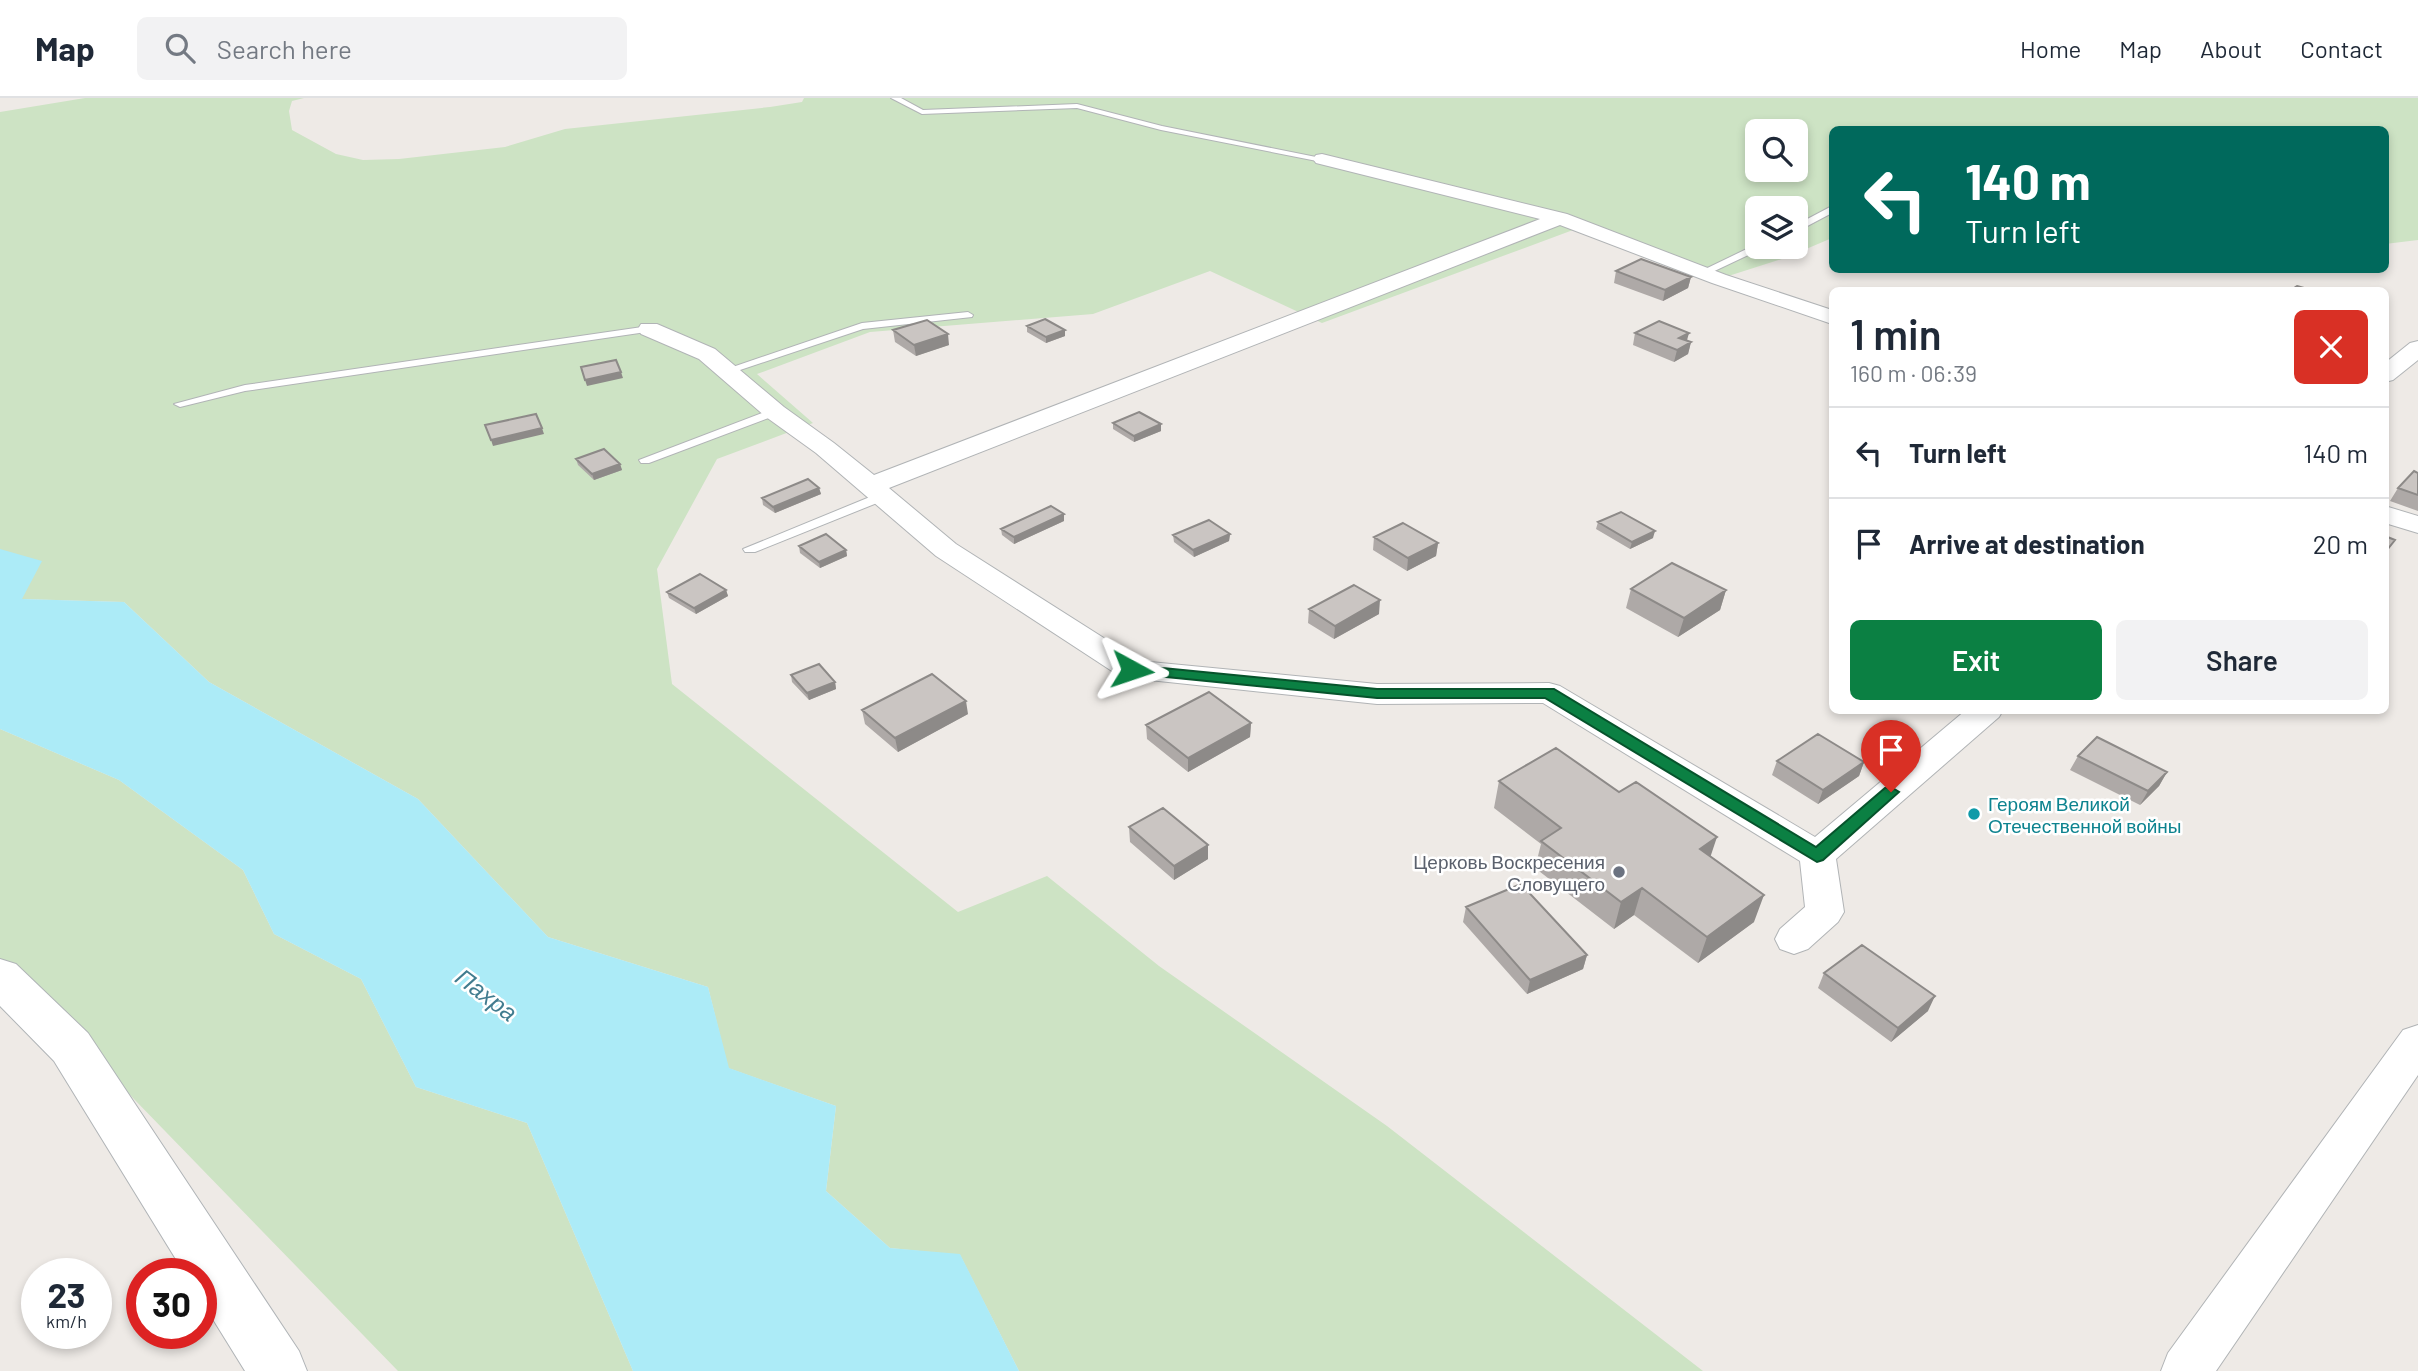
<!DOCTYPE html>
<html lang="en">
<head>
<meta charset="utf-8">
<style>
	:root { --surface:#fff; --page:#f2f2f3; --text:#1f2937; --muted:#747a83; --line:#e0e1e3; --accent:#0b8043 }
	body { margin:0; font-family:Barlow,sans-serif; background:var(--page); color:var(--text); height:100vh; display:flex; flex-direction:column; font-size:26px; white-space:nowrap }
	* { box-sizing:border-box; margin:0 }
	p { font-size:23px; color:var(--muted) }
	.icon { flex:none; width:38px; height:38px; fill:none; stroke:currentColor; stroke-width:2; stroke-linecap:round; stroke-linejoin:round }
	.map { position:relative; flex:1; overflow:hidden }
	.panel { position:absolute; left:1829px; top:189px; width:560px; height:427px; display:flex; flex-direction:column; background:var(--surface); border-radius:10px; box-shadow:0 4px 10px #0003 }
	.panel>* { flex:none }
	.hud { position:absolute; left:1829px; top:28px; width:560px; height:147px; border-radius:10px; box-shadow:0 4px 10px #0003; background:#00695c; color:#fff; overflow:hidden }
	.controls { position:absolute; left:1745px; top:21px; display:grid; gap:14px }
	.controls a { display:grid; place-items:center; width:63px; height:63px; border-radius:10px; background:var(--surface); box-shadow:0 4px 10px #0003; font-size:35px }
	.speed { position:absolute; left:21px; top:1160px; display:flex; gap:14px; font-size:35px; font-weight:700; text-align:center }
	.speed>* { display:grid; place-content:center; width:91px; height:91px; border-radius:50%; background:var(--surface); box-shadow:0 4px 10px #0003; line-height:1 }
	.speed small { font-size:18px; font-weight:400 }
	.speed .limit { border:10px solid #d22; background:#fff; color:#111 }
	.pin { position:absolute; display:grid; place-items:center; width:60px; height:60px; color:#fff; margin:-72px -30px; border-radius:50% 50% 50% 0; rotate:-45deg; box-shadow:0 0 7px #0007 }
	.pin .icon { rotate:45deg }
	.me { position:absolute; width:77px; margin:-38px; rotate:95deg; stroke-linejoin:round; filter:drop-shadow(0 0 5px #0008) }
	.turn { display:flex; align-items:center; gap:24px; height:147px; padding:0 21px; font-size:32px }
	.turn .icon { width:91px; height:91px; stroke-width:2.5 }
	.turn b { display:block; font-size:49px; line-height:60px }
	.round { display:grid; place-items:center; flex:none; width:74px; height:74px; border-radius:10px; background:var(--page) }
	.headline { display:flex; align-items:center; justify-content:space-between; height:119px; padding:0 21px }
	h1 { font-size:42px; font-weight:600; line-height:52px }
	.action { display:flex; gap:14px; margin-top:auto; padding:14px 21px }
	.action a { flex:1; height:80px; border-radius:10px; background:var(--accent); color:#fff; font-size:28px; font-weight:600; line-height:80px; text-align:center }
	.action a+a { background:var(--page); color:var(--text) }
	ul { padding:0; list-style:none }
	li { display:flex; align-items:center; gap:21px; height:91px; padding:0 21px; border-top:2px solid var(--line) }
	li div { flex:1 }
	li b { display:block; font-size:26px }
	li em { font-style:normal }
	header { display:flex; align-items:center; gap:42px; box-sizing:border-box; height:98px; padding:0 35px; background:var(--surface); border-bottom:2px solid var(--line) }
	header strong { font-size:33px }
	nav { display:flex; gap:38px; margin-inline-start:auto; font-size:24px }
	.search { width:490px; height:63px; background:var(--page); display:flex; align-items:center; gap:18px; box-sizing:border-box; padding:0 24px; border-radius:10px; color:var(--muted); font-size:26px }
	.map>svg:first-child { display:block }
	.green { fill:#cde3c4; fill-rule:evenodd }
	.water { fill:#acebf7 }
	.lines { fill:none; stroke-linecap:round; stroke-linejoin:round }
	.lane-casing { stroke:#b1b4b6; stroke-width:2 }
	.street-casing { stroke:#b1b4b6; stroke-width:2 }
	.secondary-casing { stroke:#b0b4b7; stroke-width:2 }
	.lane { fill:#fff; fill-rule:evenodd }
	.street { fill:#fff; fill-rule:evenodd }
	.secondary { fill:#fff; fill-rule:evenodd }
	.wall { fill:#aea9a7 }
	.shaded-wall { fill:#8d8a88 }
	.building { fill:#cac5c2; stroke:#8d8a88; stroke-width:2 }
	.route { fill:#0b8043; stroke:#07532c; stroke-width:2 }
	.culture-dot { fill:#0f9aa8; stroke:#fff; stroke-width:2.5 }
	.worship-dot { fill:#6b7280; stroke:#fff; stroke-width:2.5 }
	.labels { text-anchor:middle; dominant-baseline:central; stroke-width:5; stroke-linejoin:round; paint-order:stroke }
	.culture-label { font-size:19px; fill:#0d838f; stroke:#fff; text-anchor:start }
	.worship-label { font-size:19px; fill:#5b616d; stroke:#fff; text-anchor:end }
	.near-water-label { font-size:24px; font-style:italic; fill:#417c8f; stroke:#fff }
</style>
</head>
<body>
<header>
<strong>Map</strong>
<div class="search"><svg class="icon" aria-label="search" viewBox="0 0 24 24"><circle cx="10" cy="10" r="6"/><path d="M15 15l6 6"/></svg>Search here</div>
<nav><a>Home</a><a>Map</a><a>About</a><a>Contact</a></nav>
</header>
<div class="map">
<svg width="2418" height="1273" viewBox="0 0 2418 1273">
	<rect width="100%" height="100%" fill="#eeeae6"/>
	<path class="green" d="M85 0H304L292 3 289 13 292 32 336 56 363 62 399 61 505 49 565 31 770 9 802 4 804 0H2418V142L2385 146V32H1832V140L1785 160 1719 181 1573 132 1322 225 1210 173 1093 216 870 234 757 276 813 325 717 361 657 471 672 586 958 814 1047 778 1159 868 1387 1028 1703 1273H1019L960 1157 890 1150 826 1093 836 1008 728 970 708 889 548 839 418 701 209 584 124 504 21 501 0 451V14ZM1757 33H1796V72H1757ZM1757 110H1796V149H1757Z
		M0 631 119 682 243 772 274 836 361 881 416 989 527 1025 633 1273H398L0 863Z"/>
	<path class="water" d="M0 451 42 463 22 501 124 504 209 584 418 701 548 839 708 889 729 970 836 1008 826 1093 890 1150 960 1156 1019 1273H633L527 1025 416 989 361 881 274 836 243 772 119 682 0 631Z"/>
	<g class="lines">
		<defs>
			<path id="lane" d="M891 0H901L923 12 1077 6 1162 28 1326 61 1322 64 1161 32 1077 10 922 16Z
				M1832 108V115L1796 134V127Z
				M1757 146V149H1763L1761 151 1706 177 1697 175Z
				M968 214 973 217 972 219 863 231 731 275 721 273 862 225Z
				M649 228 653 229V233L245 293 180 309 174 306 245 287Z
				M775 310 781 314 779 316 649 365H641L639 362Z
				M882 394 887 395V401L755 454H745L743 451Z"/>
			<path id="street" d="M1322 56 1567 116 1726 177 1832 212V226L1712 185 1560 127 889 390 956 446 1140 563 1377 586 1549 585 1560 588 1815 739 1966 612H2003L1999 619 1836 761 1844 814 1838 824 1808 851 1794 856 1780 851 1775 841 1780 831 1805 809 1800 763 1543 605 1377 606 1121 579 936 458 816 355 766 319 699 261 641 236 638 231 641 226H657L715 251 784 309 834 345 874 377 1540 121 1316 65 1313 61 1316 57Z
				M2418 243V262L2393 282 2385 284V265L2410 245Z
				M2385 408 2418 418V435L2385 425Z
				M2418 927V977L2216 1273H2161L2168 1255 2403 932Z"/>
			<path id="secondary" d="M0 861 16 866 88 935 299 1253 307 1273H245L201 1202V1176H185L54 963 0 908Z"/>
		</defs>
		<use href="#lane" class="lane-casing"/>
		<use href="#street" class="street-casing"/>
		<use href="#secondary" class="secondary-casing"/>
		<use href="#lane" class="lane"/>
		<use href="#street" class="street"/>
		<use href="#secondary" class="secondary"/>
	</g>
	<path class="wall" d="M1616 173 1691 179 1688 190 1663 203 1614 185Z
		M1027 228 1065 238 1046 245 1027 234Z
		M893 232 949 247 916 258 895 244Z
		M1635 235 1687 243 1691 244 1688 256 1674 264 1633 247Z
		M1113 325 1161 326V333L1134 344 1113 331Z
		M576 361 620 366 622 372 594 382 578 367Z
		M2418 375V413L2390 403 2398 390Z
		M819 390 821 396 775 415 763 407 762 400Z
		M1064 423 1014 446 1002 437 1001 431Z
		M1598 424 1653 440 1630 451 1596 431Z
		M1230 436 1229 443 1194 459 1174 444 1173 437Z
		M1374 439 1438 445 1436 458 1407 473 1373 452Z
		M799 448 846 452 847 458 820 470 800 455Z
		M1631 491 1726 492 1720 512 1678 539 1626 510Z
		M726 492 728 498 696 516 669 500 667 494Z
		M1309 511 1379 516 1334 541 1308 525Z
		M791 577 835 584 836 591 809 602 792 584Z
		M862 612 968 616 898 654 865 626Z
		M1251 625 1250 639 1188 674 1147 641 1146 627Z
		M2078 658 2167 674 2159 688 2140 707 2070 672Z
		M1777 663 1864 664 1859 678 1818 706 1772 677Z
		M1499 683 1711 759 1754 824 1698 865 1634 817 1614 831 1535 770 1541 746 1494 710Z
		M1129 729 1208 747V761L1174 782 1130 744Z
		M1466 809 1587 857 1583 871 1527 896 1463 824Z
		M1824 875 1928 913 1891 944 1818 890Z"/>
	<path class="shaded-wall" d="M1691 179 1688 190 1663 203 1665 192Z
		M1065 232V238L1046 245V239Z
		M1689 235 1686 246 1679 240Z
		M948 236 949 247 916 258 914 247Z
		M1691 244 1688 256 1674 264 1677 252Z
		M621 274 623 280 587 288 585 282Z
		M1161 326V333L1134 344V338Z
		M542 330 544 336 493 348 491 342Z
		M620 366 622 372 594 382 592 376Z
		M819 390 821 396 775 415 773 409Z
		M1064 416V423L1014 446V439Z
		M1655 433 1653 440 1630 451 1632 444Z
		M1230 436 1229 443 1194 459 1193 452Z
		M1438 445 1436 458 1407 473 1408 460Z
		M846 452 847 458 820 470 819 464Z
		M726 492 728 498 696 516 694 510Z
		M1726 492 1720 512 1678 539 1684 520Z
		M1380 502 1379 516 1334 541 1335 528Z
		M835 584 836 591 809 602 807 595Z
		M966 603 968 616 898 654 895 640Z
		M1251 625 1250 639 1188 674V660Z
		M1864 664 1859 678 1818 706 1823 692Z
		M2167 674 2159 688 2140 707 2148 693Z
		M1717 739 1708 766 1700 751Z
		M1208 747V761L1174 782V768Z
		M1642 790 1634 817 1614 831 1621 804Z
		M1764 797 1754 824 1698 865 1707 839Z
		M1587 857 1583 871 1527 896 1530 882Z
		M1935 898 1928 913 1891 944 1898 930Z"/>
	<path class="building" d="M1641 161 1691 179 1665 192 1616 173Z
		M2297 188 2311 192H2291Z
		M1045 221 1065 232 1046 239 1027 228Z
		M927 222 948 236 914 247 893 232Z
		M1659 223 1689 235 1679 240 1691 244 1677 252 1635 235Z
		M616 262 621 274 585 282 581 269Z
		M1139 314 1161 326 1134 338 1113 325Z
		M536 316 542 330 491 342 485 327Z
		M604 351 620 366 592 376 576 361Z
		M2414 373 2418 375V397L2398 390Z
		M808 381 819 390 773 409 762 400Z
		M1051 408 1064 416 1014 439 1001 431Z
		M1621 414 1655 433 1632 444 1598 424Z
		M1209 422 1230 436 1193 452 1173 437Z
		M1403 425 1438 445 1408 460 1374 439Z
		M826 436 846 452 819 464 799 448Z
		M2385 438 2395 442 2387 452 2385 451Z
		M1672 465 1726 492 1684 520 1631 491Z
		M700 476 726 492 694 510 667 494Z
		M1354 487 1380 502 1335 528 1309 511Z
		M819 566 835 584 807 595 791 577Z
		M932 576 966 603 895 640 862 612Z
		M1209 594 1251 625 1188 660 1146 627Z
		M1818 636 1864 664 1823 692 1777 663Z
		M2097 639 2167 674 2148 693 2078 658Z
		M1556 650 1619 694 1636 684 1717 739 1700 751 1764 797 1707 839 1642 790 1621 804 1541 743 1561 730 1499 683Z
		M1163 710 1208 747 1174 768 1129 729Z
		M1521 786 1587 857 1530 882 1466 809Z
		M1862 847 1935 898 1898 930 1824 875Z"/>
	<path class="route" d="M1132 567 1377 591H1554L1816 749 1885 690 1891 689 1899 694 1823 762 1817 764 1545 600H1377L1126 575 1124 572 1126 569Z"/>
	<circle class="culture-dot" cx="1974" cy="716" r="7"/>
	<circle class="worship-dot" cx="1619" cy="774" r="7"/>
	<g class="labels">
		<g class="culture-label">
			<text x="1988" y="705">Героям Великой<tspan x="1988" dy="22">Отечественной войны</tspan></text>
		</g>
		<g class="worship-label">
			<text x="1605" y="763">Церковь Воскресения<tspan x="1605" dy="22">Словущего</tspan></text>
		</g>
		<g class="near-water-label">
			<text transform="translate(487 896) rotate(37)">Пахра</text>
		</g>
	</g>
</svg>
<div class="controls">
<a><svg class="icon" aria-label="search" viewBox="0 0 24 24"><circle cx="10" cy="10" r="6"/><path d="M15 15l6 6"/></svg></a>
<a><svg class="icon" aria-label="layers" viewBox="0 0 24 24"><path d="M12 4l9 5-9 5-9-5zM3 14l9 5 9-5"/></svg></a>
</div>
<div class="speed"><div>23<small>km/h</small></div><div class="limit">30</div></div>
<div class="pin" style="left:1891px;top:694px;background:#d93025"><svg class="icon" aria-label="arrive" viewBox="0 0 24 24"><path d="M6 21V4h12l-3 4 3 4H6"/></svg></div>
<svg class="me" style="left:1132px;top:572px" viewBox="-20 -20 40 40"><path d="M0-17L14 15 0 8-14 15z" fill="#0b8043" stroke="#fff" stroke-width="4"/></svg>
<div class="hud">
<div class="turn"><svg class="icon" aria-label="left" viewBox="0 0 24 24"><path d="M17 20v-9H6M10 6l-5 5 5 5"/></svg><div><b>140 m</b>Turn left</div></div>
</div>
<section class="panel">
<div class="headline"><div><h1>1 min</h1><p>160 m · 06:39</p></div><a class="round" style="background:#d93025;color:#fff"><svg class="icon" aria-label="close" viewBox="0 0 24 24"><path d="M6 6l12 12M18 6L6 18"/></svg></a></div>
<ul>
<li><svg class="icon" aria-label="left" viewBox="0 0 24 24"><path d="M17 20v-9H6M10 6l-5 5 5 5"/></svg><div><b>Turn left</b></div><em>140 m</em></li>
<li><svg class="icon" aria-label="arrive" viewBox="0 0 24 24"><path d="M6 21V4h12l-3 4 3 4H6"/></svg><div><b>Arrive at destination</b></div><em>20 m</em></li>
</ul>
<div class="action"><a>Exit</a><a>Share</a></div>
</section>
</div>
</body>
</html>
